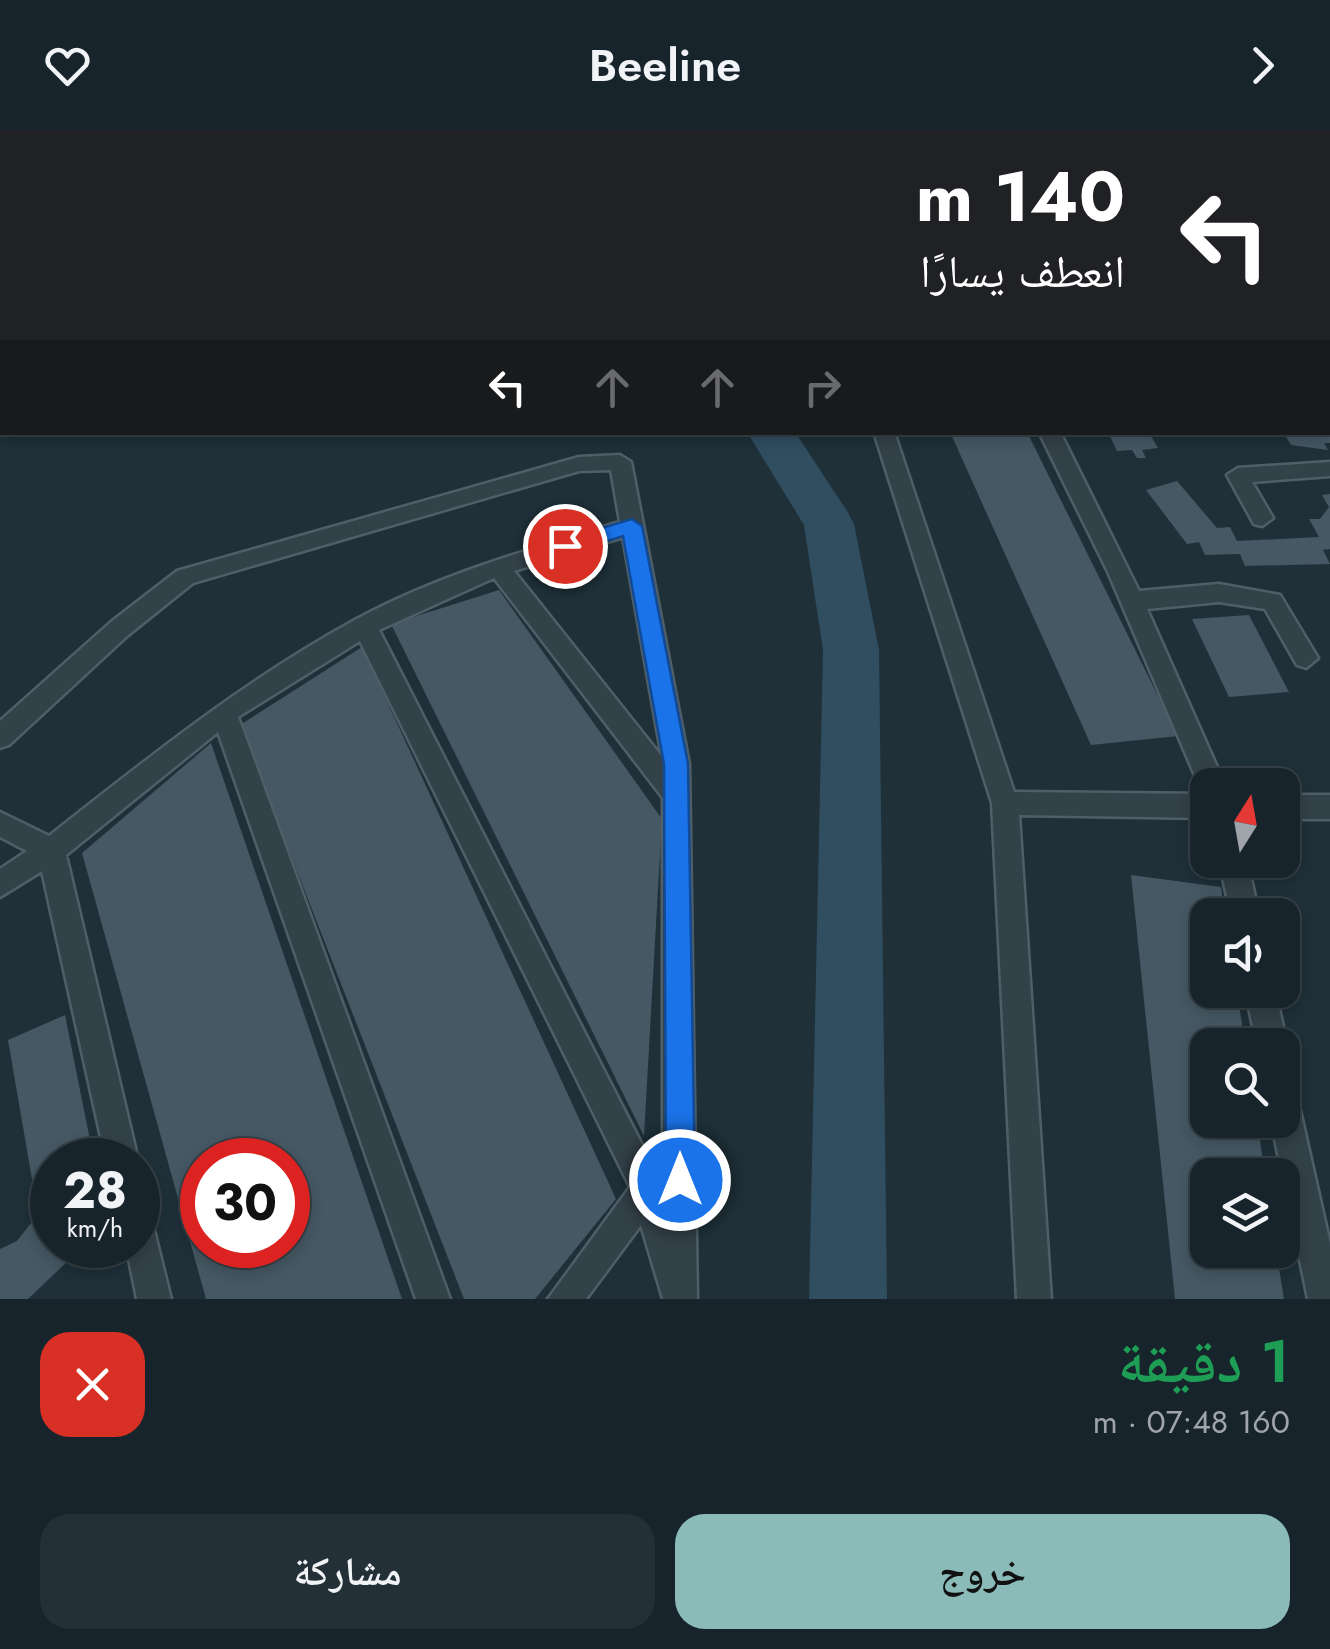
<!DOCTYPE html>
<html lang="ar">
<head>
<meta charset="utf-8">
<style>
	:root { --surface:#17242b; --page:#243037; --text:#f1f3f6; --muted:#9ea4a9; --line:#364147; --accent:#8bbbb9 }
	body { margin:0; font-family:Jost,"Noto Naskh Arabic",sans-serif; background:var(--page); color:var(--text); direction:rtl; height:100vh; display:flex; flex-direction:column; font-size:38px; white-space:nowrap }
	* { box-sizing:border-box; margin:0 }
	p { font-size:32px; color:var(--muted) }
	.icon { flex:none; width:55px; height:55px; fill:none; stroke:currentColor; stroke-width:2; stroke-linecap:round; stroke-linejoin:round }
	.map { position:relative; height:1169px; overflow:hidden; direction:ltr }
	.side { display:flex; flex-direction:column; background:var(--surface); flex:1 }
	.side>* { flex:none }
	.guide { position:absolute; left:0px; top:0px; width:1330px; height:305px; box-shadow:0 5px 15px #0003,0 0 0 2px var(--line); direction:rtl; background:#202124; color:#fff; overflow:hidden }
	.needle { width:65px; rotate:11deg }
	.fabs { position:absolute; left:1190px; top:638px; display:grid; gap:20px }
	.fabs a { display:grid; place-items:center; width:110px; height:110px; border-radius:20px; background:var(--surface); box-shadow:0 5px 15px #0003,0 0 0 2px var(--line); font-size:50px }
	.speed { position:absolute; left:30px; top:1008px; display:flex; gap:20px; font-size:50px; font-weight:700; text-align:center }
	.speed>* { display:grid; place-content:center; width:130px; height:130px; border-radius:50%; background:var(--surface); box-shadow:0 5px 15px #0003,0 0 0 2px var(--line); line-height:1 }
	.speed small { font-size:25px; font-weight:400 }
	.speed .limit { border:15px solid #d22; background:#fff; color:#111 }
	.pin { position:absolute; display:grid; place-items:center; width:85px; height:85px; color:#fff; margin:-42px; border:5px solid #fff; border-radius:50%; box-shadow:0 2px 10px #0007 }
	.me { position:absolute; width:110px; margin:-55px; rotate:0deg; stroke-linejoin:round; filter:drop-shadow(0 0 8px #0008) }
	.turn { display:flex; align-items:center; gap:35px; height:210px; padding:0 40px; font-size:45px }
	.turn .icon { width:130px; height:130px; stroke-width:2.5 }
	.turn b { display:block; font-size:70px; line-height:85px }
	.lanes { display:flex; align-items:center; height:95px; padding:0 40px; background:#0003; justify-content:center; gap:50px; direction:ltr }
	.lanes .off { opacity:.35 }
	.round { display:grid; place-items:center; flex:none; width:105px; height:105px; border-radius:30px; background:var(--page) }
	.head { display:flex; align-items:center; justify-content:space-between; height:170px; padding:0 40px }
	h1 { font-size:60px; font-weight:600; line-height:75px; color:#1e9e55 }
	.button { display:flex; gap:20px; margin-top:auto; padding:20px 40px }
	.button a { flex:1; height:115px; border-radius:30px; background:var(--accent); color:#111; font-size:40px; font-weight:600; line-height:115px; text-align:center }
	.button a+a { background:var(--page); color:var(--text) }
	header { display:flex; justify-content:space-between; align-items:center; height:130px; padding:0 40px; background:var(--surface); font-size:45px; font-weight:600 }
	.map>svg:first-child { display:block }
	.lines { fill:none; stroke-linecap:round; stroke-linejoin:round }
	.river { fill:#304e60; fill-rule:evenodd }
	.building { fill:#455863; fill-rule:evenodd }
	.minor-casing { stroke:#505f67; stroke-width:5 }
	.minor { fill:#334149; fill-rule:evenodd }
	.route { fill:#1a73e8; stroke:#114b97; stroke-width:2.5 }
</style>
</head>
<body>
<header><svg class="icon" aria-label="forward" viewBox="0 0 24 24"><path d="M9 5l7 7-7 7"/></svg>Beeline<svg class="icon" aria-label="heart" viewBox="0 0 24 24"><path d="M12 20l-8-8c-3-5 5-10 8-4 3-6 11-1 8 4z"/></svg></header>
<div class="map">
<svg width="1330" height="1169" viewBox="0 0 1330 1169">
	<rect width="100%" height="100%" fill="#1f3039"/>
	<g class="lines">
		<path class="river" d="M587 0H623L624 2H588Z
			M747 302H795L847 381 854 394 879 520 887 1169H809L823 520 804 395Z"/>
	</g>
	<path class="building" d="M950 302H1027L1178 606 1091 615Z
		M1108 302H1157L1151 306 1158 318 1142 320 1146 328H1137L1132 320 1117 321Z
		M1283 302H1330V313H1324L1328 320 1291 315Z
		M1177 351 1217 398 1230 397 1237 411 1319 407 1309 389H1320L1329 377 1322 365 1330 364V419L1323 420 1330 434 1245 436 1240 424 1205 425 1199 412 1187 414 1146 360Z
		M499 460 662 689 644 1006 391 494Z
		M1249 485 1289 562 1229 567 1192 489Z
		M362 517 616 1069 535 1169H464L240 595Z
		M211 613 402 1169H206L82 723ZM202 1030H288V1115H202Z
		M1131 745 1221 757 1225 785H1208V860H1237L1245 915H1208V990H1257L1265 1045H1208V1120H1276L1284 1169H1175Z
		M65 885 94 1030H52V1115H75L71 1128 28 1169H0V1119L17 1111 38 1084 8 910Z"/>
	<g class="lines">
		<defs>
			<path id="minor" d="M756 0H772V2H756Z
				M877 0H893L894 2H878Z
				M1328 224H1330V236H1328Z
				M874 302H894L1014 662 1207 664 1199 655 1108 442 1039 302H1060L1139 461 1219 454 1280 465 1318 528 1306 538 1297 535 1265 479 1219 472 1147 479 1225 655H1208V688L1019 685 1051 1169H1017L992 673Z
				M620 325 631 332 689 634 697 1169H663L641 1095 586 1169H548L630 1057 360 511 238 587 450 1169H416L218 602 66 725 138 1030H106L42 741 0 767V739L27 721 0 707V682L49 706C148 628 245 550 355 490 438 445 530 419 620 392L611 340 579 341 193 453 127 506 9 615 0 618V591L111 492 177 441 579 327ZM623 407 662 627 514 441ZM494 448 663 668V1056L379 500Z
				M1330 332V346L1252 352 1273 388 1262 396 1254 394 1227 345 1238 338Z
				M1282 665H1330V689H1282Z
				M1219 730H1247L1259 785H1231Z
				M1245 860H1275L1287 915 1283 926 1282 915H1257Z
				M1282 952 1293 956 1297 967 1330 1114V1169H1308L1271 990H1282Z
				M138 1080 150 1084 171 1169H137L126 1115H138Z"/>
		</defs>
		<use href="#minor" class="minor-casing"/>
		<use href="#minor" class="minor"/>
	</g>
	<path class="route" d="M632 389 642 396 688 634 695 1050 691 1060 680 1065 670 1060 666 1050 664 634 623 406 565 424 555 416 558 411Z"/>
</svg>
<div class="fabs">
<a><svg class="needle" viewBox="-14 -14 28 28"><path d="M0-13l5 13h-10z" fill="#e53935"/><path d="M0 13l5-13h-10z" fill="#9ea4a9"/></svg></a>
<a><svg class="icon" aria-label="sound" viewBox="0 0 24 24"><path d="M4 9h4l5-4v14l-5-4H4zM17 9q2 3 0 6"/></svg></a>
<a><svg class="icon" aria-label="search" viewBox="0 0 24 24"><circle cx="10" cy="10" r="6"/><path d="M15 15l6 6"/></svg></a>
<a><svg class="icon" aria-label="layers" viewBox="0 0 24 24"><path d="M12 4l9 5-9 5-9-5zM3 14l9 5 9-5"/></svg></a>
</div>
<div class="speed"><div>28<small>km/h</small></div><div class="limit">30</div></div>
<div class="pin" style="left:565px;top:416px;background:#d93025"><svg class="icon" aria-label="arrive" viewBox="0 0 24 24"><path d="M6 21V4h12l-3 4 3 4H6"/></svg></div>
<svg class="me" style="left:680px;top:1050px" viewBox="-20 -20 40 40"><circle r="17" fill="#1a73e8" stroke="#fff" stroke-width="3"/><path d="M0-11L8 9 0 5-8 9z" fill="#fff"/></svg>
<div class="guide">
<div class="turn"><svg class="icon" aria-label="left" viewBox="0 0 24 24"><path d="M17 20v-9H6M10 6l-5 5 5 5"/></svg><div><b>140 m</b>انعطف يسارًا</div></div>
<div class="lanes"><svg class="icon" aria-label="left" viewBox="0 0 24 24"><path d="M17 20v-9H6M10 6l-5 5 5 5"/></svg><svg class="icon off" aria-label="ahead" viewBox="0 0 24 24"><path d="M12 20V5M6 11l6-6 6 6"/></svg><svg class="icon off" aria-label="ahead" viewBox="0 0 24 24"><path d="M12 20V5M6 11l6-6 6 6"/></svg><svg class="icon off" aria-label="right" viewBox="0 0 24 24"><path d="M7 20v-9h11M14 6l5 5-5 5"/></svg></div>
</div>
</div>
<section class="side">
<div class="head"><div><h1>1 دقيقة</h1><p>160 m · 07:48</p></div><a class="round" style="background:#d93025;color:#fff"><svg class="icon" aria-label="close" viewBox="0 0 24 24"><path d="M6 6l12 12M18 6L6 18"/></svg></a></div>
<div class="button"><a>خروج</a><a>مشاركة</a></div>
</section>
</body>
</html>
